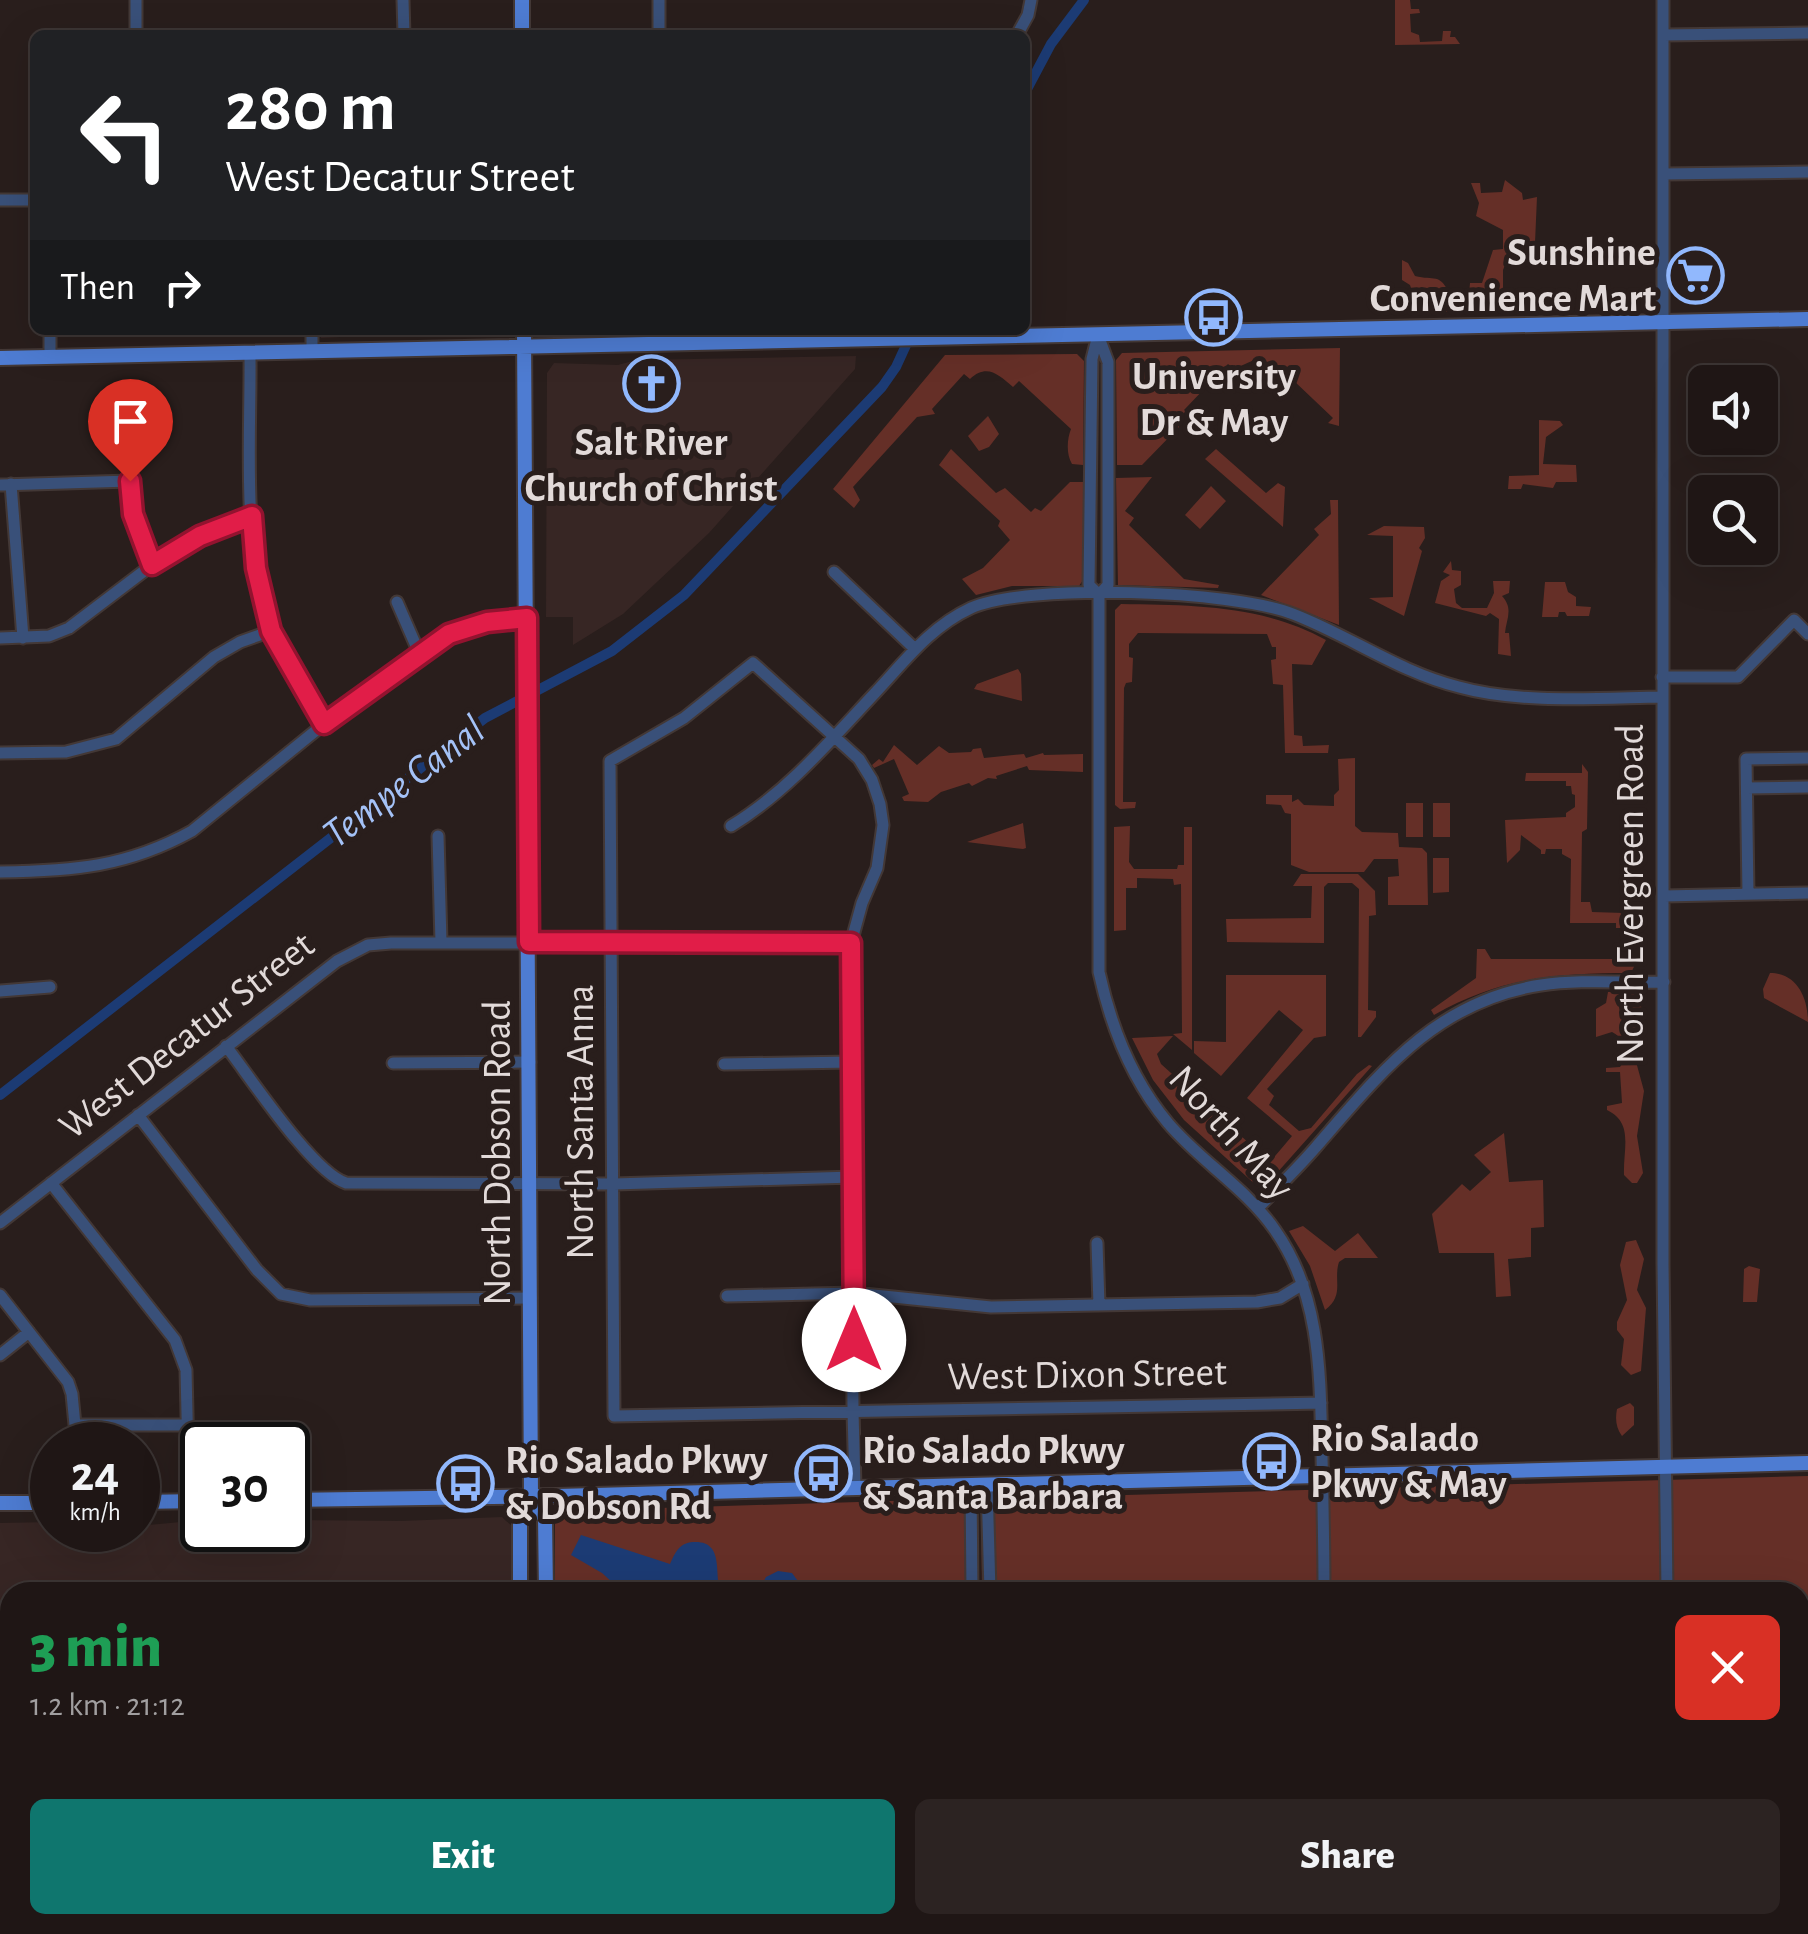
<!DOCTYPE html>
<html lang="en">
<head>
<meta charset="utf-8">
<style>
	:root { --surface:#1f1615; --page:#2c2322; --text:#f1f3f6; --muted:#a19fa0; --line:#3c3534; --accent:#0f766e }
	body { margin:0; font-family:"Alegreya Sans",sans-serif; background:var(--page); color:var(--text); height:100vh; display:flex; flex-direction:column; font-size:38px; white-space:nowrap }
	* { box-sizing:border-box; margin:0 }
	p { font-size:32px; color:var(--muted) }
	.icon { flex:none; width:55px; height:55px; fill:none; stroke:currentColor; stroke-width:2; stroke-linecap:round; stroke-linejoin:round }
	.map { position:relative; flex:1; overflow:hidden }
	.side { position:absolute; left:0px; top:1582px; width:1810px; height:352px; display:flex; flex-direction:column; background:var(--surface); border-radius:30px 30px 0 0; box-shadow:0 10px 40px #0002,0 0 0 2px var(--line) }
	.side>* { flex:none }
	.top-card { position:absolute; left:30px; top:30px; width:1000px; height:305px; border-radius:15px; box-shadow:0 10px 40px #0002,0 0 0 2px var(--line); background:#202124; color:#fff; overflow:hidden }
	.controls { position:absolute; left:1688px; top:365px; display:grid; gap:20px }
	.controls a { display:grid; place-items:center; width:90px; height:90px; border-radius:15px; background:var(--surface); box-shadow:0 10px 40px #0002,0 0 0 2px var(--line); font-size:50px }
	.speed { position:absolute; left:30px; top:1422px; display:flex; gap:20px; font-size:50px; font-weight:700; text-align:center }
	.speed>* { display:grid; place-content:center; width:130px; height:130px; border-radius:50%; background:var(--surface); box-shadow:0 10px 40px #0002,0 0 0 2px var(--line); line-height:1 }
	.speed small { font-size:25px; font-weight:400 }
	.speed .limit { border:5px solid #111; border-radius:15px; background:#fff; color:#111 }
	.pin { position:absolute; display:grid; place-items:center; width:85px; height:85px; color:#fff; margin:-102px -42px; border-radius:50% 50% 50% 0; rotate:-45deg; box-shadow:0 0 10px #0007 }
	.pin .icon { rotate:45deg }
	.me { position:absolute; width:110px; margin:-55px; rotate:0deg; stroke-linejoin:round; filter:drop-shadow(0 0 8px #0008) }
	.turn { display:flex; align-items:center; gap:35px; height:210px; padding:0 30px; font-size:45px }
	.turn .icon { width:130px; height:130px; stroke-width:2.5 }
	.turn b { display:block; font-size:70px; line-height:85px }
	.then { display:flex; align-items:center; height:95px; padding:0 30px; background:#0003; gap:20px; font-size:38px }
	.round { display:grid; place-items:center; flex:none; width:105px; height:105px; border-radius:15px; background:var(--page) }
	.overview { display:flex; align-items:center; justify-content:space-between; height:170px; padding:0 30px }
	h1 { font-size:60px; font-weight:800; line-height:75px; color:#1e9e55 }
	.button { display:flex; gap:20px; margin-top:auto; padding:20px 30px }
	.button a { flex:1; height:115px; border-radius:15px; background:var(--accent); color:#fff; font-size:40px; font-weight:800; line-height:115px; text-align:center }
	.button a+a { background:var(--page); color:var(--text) }
	.map>svg:first-child { display:block }
	.built { fill:#372624 }
	.green { fill:#652f27 }
	.water { fill:#1c3b74 }
	.lines { fill:none; stroke-linecap:round; stroke-linejoin:round }
	.canal { stroke:#1c3b74; stroke-width:10 }
	.minor-casing { stroke:#433836; stroke-width:15 }
	.major-casing { stroke:#433836; stroke-width:18 }
	.minor { stroke:#395079; stroke-width:11 }
	.major { stroke:#4e7cd2; stroke-width:14 }
	.route-casing { stroke:#92132f; stroke-width:25 }
	.route { stroke:#e11d48; stroke-width:18 }
	.labels { text-anchor:middle; dominant-baseline:central; stroke-width:10; stroke-linejoin:round; paint-order:stroke }
	.poi-label { font-size:40px; font-weight:bold; fill:#e2dad9; stroke:#291e1c; text-anchor:start }
	.street-label { font-size:40px; fill:#e2dad9; stroke:#291e1c }
	.water-label { font-size:42px; font-style:italic; fill:#a4c2f7; stroke:#291e1c }
</style>
</head>
<body>
<div class="map">
<svg width="1808" height="1934" viewBox="0 0 1808 1934">
	<rect width="100%" height="100%" fill="#291e1c"/>
	<path class="built" d="M321 330H470L321 338Z
		M856 356 855 369 709 533 623 614 573 645V617H546L547 373 554 363 618 365 636 360Z
		M502 1517 512 1526V1592H10V1925H430L423 1934H0V1523L52 1522V1530H138V1526L202 1520V1530H288V1520L401 1521Z"/>
	<path class="green" d="M1395 0H1410L1411 9H1419L1420 13 1410 14 1411 32 1419 35 1420 42 1442 41 1443 31H1451L1450 37H1455L1460 44 1395 45Z
		M1505 180 1522 193 1523 200 1537 197 1534 266 1505 265 1503 270V311L1419 312 1410 285 1402 280V260L1408 263 1415 276C1434 281 1440 272 1450 295L1469 294 1470 283H1482L1493 250 1503 249V230L1476 216 1479 203 1471 183H1480L1481 193 1502 192Z
		M1340 348 1339 426 1328 423 1333 418 1273 361 1268 367 1254 360 1234 369 1228 364 1184 410 1186 412 1179 416V427L1142 465H1117L1116 360 1122 353Z
		M1077 354 1084 361 1083 465 1072 464C1066 454 1067 439 1071 429L1019 381 1013 387C999 375 987 363 970 379L964 374 932 409 935 414 917 417 853 487 860 500 854 508 833 489 945 355Z
		M988 416 999 434 989 447 979 451 968 436Z
		M1539 420 1560 421 1563 425 1546 437 1543 464 1576 465 1577 482H1556L1553 488 1523 484 1521 489H1508L1509 476 1539 475Z
		M951 449 996 493 1005 488 1031 512 1035 508 1041 511 1070 482H1083V580L1079 586H1012L976 595 962 579 983 568 1010 540 998 526 1000 521 939 465Z
		M1216 449 1266 493 1278 483 1285 487 1283 527 1205 459Z
		M1152 477 1125 511 1134 518 1129 525 1184 579 1219 585 1218 588 1118 585 1116 478Z
		M1211 486 1226 501 1200 529 1185 515Z
		M1330 500H1338L1339 625 1261 595 1319 535 1314 529 1331 514Z
		M1384 526 1424 527 1425 538 1419 548 1422 551 1404 616 1369 598 1393 597V536L1367 535Z
		M1451 561 1452 570 1461 571V585L1454 589 1456 603 1462 608H1487L1494 593 1493 581H1510L1509 593 1502 596C1514 609 1506 620 1505 633H1509L1511 656 1498 654 1499 619 1490 613 1486 616 1435 603 1441 581 1450 575 1443 572Z
		M1545 582H1565L1568 592 1576 597V606L1591 607 1589 616H1567L1565 612H1559L1558 617H1542Z
		M1121 604C1192 605 1263 605 1326 640L1312 665 1292 664 1294 735 1302 736 1303 746 1329 745 1328 753H1285L1283 685 1273 684 1271 660 1276 659V647H1272L1267 634 1138 633 1129 644V657L1133 658 1132 682 1126 683 1124 688 1123 802H1136L1135 808 1120 809 1115 805V610Z
		M1018 669 1021 674 1022 701 974 689 977 684Z
		M894 745 917 765 939 746 949 753 971 752 973 749 981 748 984 758 1024 754 1026 758 1043 753 1044 755 1083 754V772L1029 770 1027 766 996 776 997 779 988 778 972 786 969 783 941 792 928 802 904 801 902 797 909 794 894 759 874 768 872 765 879 759 883 762Z
		M1355 758V826L1362 832 1398 833 1399 847 1422 848 1427 853 1428 905H1388V877L1399 876 1398 859H1374L1364 872H1309L1291 865V814L1285 813 1281 805 1266 804V795H1292V802L1298 799 1304 805 1334 806V795L1339 790 1338 759Z
		M1582 764 1588 772 1587 829 1582 832 1581 902H1590L1592 912 1624 913V905L1627 907V920L1636 921 1633 931 1643 948 1631 973C1557 973 1500 977 1434 1015L1431 1010 1476 978 1477 949H1485L1491 959H1612L1616 954 1626 953 1627 937 1622 936 1623 928H1616V923H1570L1571 859 1562 854V849H1546L1545 854H1541V850L1521 835 1520 850 1507 863 1505 820 1566 817V813L1575 807V795L1572 794 1571 786H1566V781H1525L1526 773H1582Z
		M1406 803H1423V837H1406Z
		M1433 803H1450V837H1433Z
		M1023 823 1026 848 1023 849 967 842Z
		M1130 826 1129 862 1134 869H1177L1178 865H1184V827H1192V1050L1173 1034 1182 1033 1181 884 1174 885 1173 879 1137 878V888H1126V930L1114 931V827Z
		M1433 858H1449V892L1433 893Z
		M1301 874H1358L1375 891 1376 915 1369 916 1368 1010 1376 1011V1017L1361 1037H1358L1359 889 1352 883H1328L1324 887V943L1227 942 1226 919 1311 918 1312 886H1293Z
		M1770 973C1797 973 1808 998 1808 1022L1764 998 1763 989Z
		M1226 975H1326V1036L1314 1038 1267 1089 1274 1096 1269 1105 1299 1131 1311 1128 1357 1074 1369 1065 1372 1066 1268 1183 1257 1186 1184 1120 1153 1080 1132 1038 1173 1036 1157 1054 1161 1064 1270 1162 1292 1136 1247 1098 1303 1030 1279 1010 1221 1076 1194 1053V1041L1226 1042Z
		M1608 992H1638L1646 1029 1635 1058 1644 1091 1637 1136 1643 1173 1637 1183H1632L1624 1175C1623 1148 1634 1123 1607 1110V1106L1622 1103 1620 1072H1606V1068L1620 1067C1631 1053 1628 1041 1612 1032L1596 1037V1009L1606 1003Z
		M1504 1133 1509 1182 1543 1180 1544 1227 1531 1228V1257L1508 1259 1511 1296 1496 1297 1494 1253H1439L1432 1214 1462 1184 1470 1191 1491 1172 1474 1155Z
		M1303 1226 1335 1251 1358 1233 1378 1258H1345L1339 1262C1333 1281 1345 1295 1325 1310L1310 1266 1289 1231Z
		M1636 1240 1644 1259 1637 1290 1646 1308 1641 1371 1631 1375 1621 1365 1624 1339 1617 1330V1322L1627 1300 1620 1265 1626 1242Z
		M1749 1266 1760 1269 1757 1302H1743L1744 1269Z
		M1630 1403 1634 1407V1425L1622 1436C1616 1428 1615 1419 1617 1409Z
		M1808 1476V1934H985V1925H1800V1592H982L981 1499Z
		M954 1499 967 1508 969 1592H555V1519L562 1511Z
		M489 1925H966L959 1934H483Z"/>
	<path class="water" d="M581 1535 670 1564C675 1553 679 1543 693 1542 726 1540 713 1576 721 1592H623L602 1573 571 1555Z
		M778 1571 792 1573 806 1592H758L766 1577Z"/>
	<g class="lines">
		<path class="canal" d="M1025 93 1051 44 1084 0
			M0 1095 485 718 612 651 684 595 882 387 896 367 913 330"/>
		<defs>
			<path id="minor" d="M136 0V35
				M403 0 404 35
				M659 0V35
				M1663 0V1264L1667 1592
				M1017 35 1028 15 1031 0
				M1663 35 1808 33
				M1664 174 1808 172
				M0 200H35
				M50 330V357
				M1098 335 1108 362V585L1099 595V972C1111 1027 1131 1079 1168 1123 1200 1161 1246 1188 1275 1230 1322 1297 1320 1377 1322 1456 1323 1501 1324 1547 1324 1592
				M1098 335 1092 359 1089 585 1099 595
				M312 351V330
				M250 353C251 443 241 543 271 630 282 663 306 694 324 724
				M11 484 23 638
				M0 485 130 481 133 514 152 565
				M834 572 915 649
				M397 602 420 655
				M0 638 49 636 69 628 152 565 215 530 252 515
				M1662 677H1738L1794 620 1808 634
				M0 753 66 752 116 739 214 657 240 642 271 631
				M1747 788 1808 787
				M731 826C787 792 831 740 875 693 905 661 930 627 971 608 1027 583 1233 590 1293 614 1350 636 1399 672 1459 687 1520 704 1599 698 1662 697
				M438 836 441 942
				M0 872C73 871 127 867 192 831L324 724 449 634 487 622 527 618
				M1748 894 1746 759 1808 758
				M1664 896 1808 893
				M0 991 50 987
				M226 1046C250 1077 313 1173 346 1183L614 1184 853 1177
				M393 1063 530 1062
				M724 1064 852 1062
				M138 1115 257 1270 281 1294 310 1300 531 1298
				M51 1183 175 1340 186 1370 189 1501
				M1258 1208C1277 1188 1297 1169 1316 1147 1381 1072 1436 1001 1541 985 1581 979 1623 983 1664 982
				M0 1223 337 961 368 945 391 943H851
				M1097 1243 1099 1305
				M0 1295 68 1382 72 1394 75 1425H186
				M727 1296 854 1293 991 1307 1257 1302 1280 1298 1303 1284
				M0 1355 29 1332
				M987 1484 990 1592
				M971 1485 972 1592
				M855 1487 853 1411 851 943 862 903 877 868 883 825 880 804 872 780 859 759 753 663 684 718 610 761 614 1416C849 1412 1085 1407 1321 1403
				M0 1746 10 1744
				M409 1925 419 1934
				M1328 1925V1934
				M1672 1925V1934
				M972 1934 981 1931 997 1934"/>
			<path id="major" d="M522 0V35
				M0 358 1808 319
				M531 1497 545 1518 546 1592
				M288 1500 557 1496 1808 1463
				M138 1502 202 1501
				M0 1503H52
				M520 1592V1520L531 1497 524 330
				M439 1934 446 1925
				M470 1934 476 1925"/>
		</defs>
		<use href="#minor" class="minor-casing"/>
		<use href="#major" class="major-casing"/>
		<use href="#minor" class="minor"/>
		<use href="#major" class="major"/>
	</g>
	<g class="lines">
		<defs>
			<path id="route" d="M130 481 133 514 152 565 200 536 252 516 256 568 271 631 324 724 449 634 487 622 527 618 529 942 851 943 854 1340"/>
		</defs>
		<use href="#route" class="route-casing"/>
		<use href="#route" class="route"/>
	</g>
	<defs>
		<symbol id="supermarket-ring" viewBox="-11 -11 22 22"><circle r="9.5" fill="#291e1c" stroke="#91b8fd" stroke-width="1.5"/><path d="M-6-5.5h2.5l.6 2H6L4.5 2H-2.5L-4.4-4H-6ZM-1.5 3.2a1.3 1.3 0 1 0 .1 0ZM3 3.2a1.3 1.3 0 1 0 .1 0Z" fill="#91b8fd"/></symbol>
		<symbol id="bus-ring" viewBox="-11 -11 22 22"><circle r="9.5" fill="#291e1c" stroke="#91b8fd" stroke-width="1.5"/><path d="M-5-6H5V4H4V6H2V4H-2V6H-4V4H-5ZM-3.5-4V0h7V-4ZM-3.5 1.2v1.5H-2V1.2ZM2 1.2v1.5H3.5V1.2Z" fill="#91b8fd"/></symbol>
		<symbol id="church-ring" viewBox="-11 -11 22 22"><circle r="9.5" fill="#291e1c" stroke="#91b8fd" stroke-width="1.5"/><path d="M-1.2-6h2.4v3.5h3.3v2.4h-3.3V6h-2.4V-.1h-3.3v-2.4h3.3Z" fill="#91b8fd"/></symbol>
	</defs>
	<g fill-rule="evenodd">
		<use href="#supermarket-ring" x="1664" y="244" width="63" height="63"/>
		<use href="#bus-ring" x="1182" y="286" width="63" height="63"/>
		<use href="#church-ring" x="620" y="352" width="63" height="63"/>
		<use href="#bus-ring" x="1240" y="1430" width="63" height="63"/>
		<use href="#bus-ring" x="792" y="1442" width="63" height="63"/>
		<use href="#bus-ring" x="434" y="1452" width="63" height="63"/>
	</g>
	<g class="labels">
		<g class="poi-label">
			<text x="1656" y="253" text-anchor="end">Sunshine<tspan x="1656" dy="46">Convenience Mart</tspan></text>
			<text x="1214" y="377" text-anchor="middle">University<tspan x="1214" dy="46">Dr &amp; May</tspan></text>
			<text x="651" y="443" text-anchor="middle">Salt River<tspan x="651" dy="46">Church of Christ</tspan></text>
			<text x="1310" y="1439">Rio Salado<tspan x="1310" dy="46">Pkwy &amp; May</tspan></text>
			<text x="862" y="1451">Rio Salado Pkwy<tspan x="862" dy="46">&amp; Santa Barbara</tspan></text>
			<text x="505" y="1461">Rio Salado Pkwy<tspan x="505" dy="46">&amp; Dobson Rd</tspan></text>
		</g>
		<g class="street-label">
			<text transform="translate(1631 894) rotate(-90)">North Evergreen Road</text>
			<text transform="translate(187 1036) rotate(-38)">West Decatur Street</text>
			<text transform="translate(581 1122) rotate(-90)">North Santa Anna</text>
			<text transform="translate(1231 1133) rotate(48)">North May</text>
			<text transform="translate(498 1153) rotate(-90)">North Dobson Road</text>
			<text transform="translate(1087 1375) rotate(-1)">West Dixon Street</text>
		</g>
		<g class="water-label">
			<text transform="translate(404 782) rotate(-37)">Tempe Canal</text>
		</g>
	</g>
</svg>
<div class="controls">
<a><svg class="icon" aria-label="sound" viewBox="0 0 24 24"><path d="M4 9h4l5-4v14l-5-4H4zM17 9q2 3 0 6"/></svg></a>
<a><svg class="icon" aria-label="search" viewBox="0 0 24 24"><circle cx="10" cy="10" r="6"/><path d="M15 15l6 6"/></svg></a>
</div>
<div class="speed"><div>24<small>km/h</small></div><div class="limit">30</div></div>
<div class="pin" style="left:130px;top:481px;background:#d93025"><svg class="icon" aria-label="arrive" viewBox="0 0 24 24"><path d="M6 21V4h12l-3 4 3 4H6"/></svg></div>
<svg class="me" style="left:854px;top:1340px" viewBox="-20 -20 40 40"><circle r="19" fill="#fff"/><path d="M0-13L10 11 0 6-10 11z" fill="#e11d48"/></svg>
<div class="top-card">
<div class="turn"><svg class="icon" aria-label="left" viewBox="0 0 24 24"><path d="M17 20v-9H6M10 6l-5 5 5 5"/></svg><div><b>280 m</b>West Decatur Street</div></div>
<div class="then">Then<svg class="icon" aria-label="right" viewBox="0 0 24 24"><path d="M7 20v-9h11M14 6l5 5-5 5"/></svg></div>
</div>
<section class="side">
<div class="overview"><div><h1>3 min</h1><p>1.2 km · 21:12</p></div><a class="round" style="background:#d93025;color:#fff"><svg class="icon" aria-label="close" viewBox="0 0 24 24"><path d="M6 6l12 12M18 6L6 18"/></svg></a></div>
<div class="button"><a>Exit</a><a>Share</a></div>
</section>
</div>
</body>
</html>
